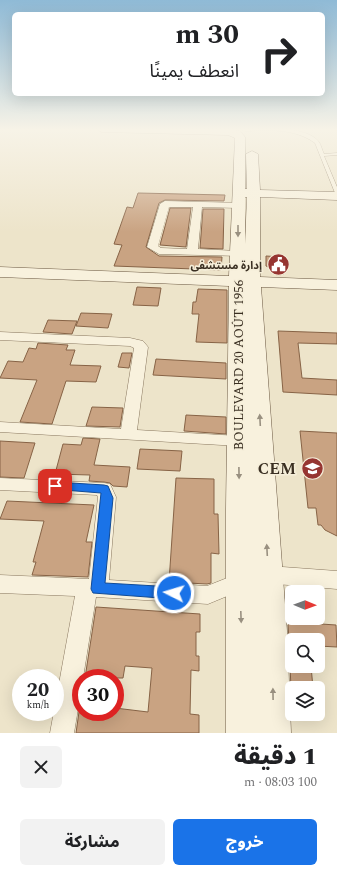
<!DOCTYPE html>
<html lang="ar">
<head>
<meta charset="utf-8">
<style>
	:root { --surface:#fff; --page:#f2f2f2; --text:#202124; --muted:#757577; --accent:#1a73e8 }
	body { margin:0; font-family:Spectral,"Noto Sans Arabic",serif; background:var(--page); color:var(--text); direction:rtl; height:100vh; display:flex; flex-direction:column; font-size:15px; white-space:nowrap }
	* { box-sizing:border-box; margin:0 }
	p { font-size:13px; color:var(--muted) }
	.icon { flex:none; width:22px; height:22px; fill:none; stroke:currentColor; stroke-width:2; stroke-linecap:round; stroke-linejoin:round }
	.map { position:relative; height:733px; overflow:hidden; direction:ltr }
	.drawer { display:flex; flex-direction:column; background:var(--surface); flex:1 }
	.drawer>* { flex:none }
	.top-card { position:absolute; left:12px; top:12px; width:313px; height:84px; border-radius:6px; box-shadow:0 4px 16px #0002; direction:rtl; background:#fff; color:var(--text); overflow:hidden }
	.needle { width:26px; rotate:91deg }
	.tools { position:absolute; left:285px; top:585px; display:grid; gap:8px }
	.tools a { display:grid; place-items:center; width:40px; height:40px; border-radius:6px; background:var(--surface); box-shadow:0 4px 16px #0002; font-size:20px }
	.speed { position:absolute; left:12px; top:669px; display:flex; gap:8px; font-size:20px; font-weight:700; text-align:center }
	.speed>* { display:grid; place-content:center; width:52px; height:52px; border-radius:50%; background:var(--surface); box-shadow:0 4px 16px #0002; line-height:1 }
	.speed small { font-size:10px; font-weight:400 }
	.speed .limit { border:6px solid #d22; background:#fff; color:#111 }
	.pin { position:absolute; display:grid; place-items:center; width:34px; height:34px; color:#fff; margin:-17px; border-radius:8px; box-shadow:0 2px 6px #0006 }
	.me { position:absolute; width:44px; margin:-22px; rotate:275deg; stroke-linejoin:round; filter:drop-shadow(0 0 3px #0008) }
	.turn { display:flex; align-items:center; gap:14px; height:84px; padding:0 20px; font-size:18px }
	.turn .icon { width:52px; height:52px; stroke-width:2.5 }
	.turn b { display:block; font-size:28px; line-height:34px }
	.round { display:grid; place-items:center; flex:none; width:42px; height:42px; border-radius:6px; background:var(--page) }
	.head { display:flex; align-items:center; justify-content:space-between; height:68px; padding:0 20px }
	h1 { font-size:24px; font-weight:800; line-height:30px }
	.action { display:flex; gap:8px; margin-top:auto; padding:8px 20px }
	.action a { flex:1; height:46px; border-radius:6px; background:var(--accent); color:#fff; font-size:16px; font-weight:800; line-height:46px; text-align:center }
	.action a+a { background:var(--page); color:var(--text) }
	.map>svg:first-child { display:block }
	.building { fill:#c9a382; stroke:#876346 }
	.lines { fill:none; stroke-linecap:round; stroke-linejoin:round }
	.lane-casing { stroke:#89775f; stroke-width:1 }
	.street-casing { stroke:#89775f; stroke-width:1 }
	.secondary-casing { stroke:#6b5842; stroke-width:1 }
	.lane { fill:#f8f1dd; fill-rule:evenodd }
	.street { fill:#f8f1dd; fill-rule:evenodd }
	.secondary { fill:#f8f1dd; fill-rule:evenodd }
	.oneway { fill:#999080 }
	.route { fill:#1a73e8; stroke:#114b97 }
	.labels { text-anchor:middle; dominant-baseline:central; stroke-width:3; stroke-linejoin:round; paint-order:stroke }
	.far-poi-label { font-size:11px; font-weight:bold; fill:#3a2f22; stroke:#f5eed9; text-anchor:end }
	.street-label { font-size:13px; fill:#3a2f22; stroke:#f5eed9 }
	.near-poi-label { font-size:16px; font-weight:bold; fill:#3a2f22; stroke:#f5eed9; text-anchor:end }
</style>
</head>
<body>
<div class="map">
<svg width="337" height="733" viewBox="0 0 337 733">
	<rect width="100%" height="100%" fill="#ede4ca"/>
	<path class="building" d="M138 193 225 195 224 201 165 200 159 203 146 247 159 256 222 257 221 270 114 266 122 245 114 244 127 207 133 208Z
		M170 208H191L186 247 160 245Z
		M203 209H224L223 249 200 248Z
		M266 256 283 257 284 274 266 266Z
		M137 287 161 288 158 306 133 305Z
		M198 289 227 290V343L196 342 199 314H192L193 302H196Z
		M81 313 112 314 108 328 76 326Z
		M48 320 77 321 72 334 43 332Z
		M278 331 337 333V344L298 343 302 378 337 380V395L283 392Z
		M38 343 68 345 66 350H75L70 365 101 366 96 382 66 381 52 424 20 422 37 380 0 378 8 361 23 362 29 348 36 349Z
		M122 353H132L129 368 118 367Z
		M156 359 226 363V379L153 375Z
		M92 407 123 408 120 427 86 426Z
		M186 415 226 417V434L184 431Z
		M300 431 337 433V536L325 530 321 525H318L316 508H308Z
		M83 438 100 439 94 465 130 467 127 487 113 486 110 483 104 482 89 481 90 475 55 474 63 444 81 445Z
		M0 441 35 443 24 478 0 477Z
		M140 449 182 451 180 471 137 469Z
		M176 478 214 479V514H218L219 554 211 553V583L207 584 169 582Z
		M7 501 94 505 86 542H92L88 577 32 575 36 562H33L44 521 0 519Z
		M96 607 200 614V632H196V656H199V671L191 670 190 714 199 715V733H76L79 712H115V708L148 712 152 668 125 666 123 678H85Z
		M291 622 336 625 337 647 318 646V640H289L288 625Z
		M290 666H311L313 688H291Z"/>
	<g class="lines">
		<defs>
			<path id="lane" d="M245 129C263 129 306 125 319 142 321 145 322 150 324 154L337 153V155L324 156 337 187V194L335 193 315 143C294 128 270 130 245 131L243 130Z"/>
			<path id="street" d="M165 201 241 203 243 205 238 208 202 207 198 249 238 251 242 252 243 254 242 256 159 254 147 247 160 204ZM169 207H193L187 249 161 248 158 246Z
				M0 332 130 338 143 341 148 347 137 430 239 436 245 437 247 441 245 445 239 446 0 432V422L121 429 134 348 130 346 0 340Z
				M0 478 104 483 110 484 116 497 109 580 207 586 242 572 249 575 252 581 249 587 208 604 96 597 83 678H81V691L74 733H50L75 596 0 593V575L89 579 98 497 97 495 0 490Z
				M269 566 337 571V589L264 583 257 581 254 575 257 569Z"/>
			<path id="secondary" d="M97 129H229L240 131 245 137V189H247L246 154 252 151 258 154 260 190 337 192V200L260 197V277L337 280V290L261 287 287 631 291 733H226V509L229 286 0 277V267L229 276 235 138 228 135 102 132ZM245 197H247L245 244Z"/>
		</defs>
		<use href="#lane" class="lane-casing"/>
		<use href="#street" class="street-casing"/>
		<use href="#secondary" class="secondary-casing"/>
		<use href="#lane" class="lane"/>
		<use href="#street" class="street"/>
		<use href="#secondary" class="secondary"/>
	</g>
	<defs><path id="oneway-solid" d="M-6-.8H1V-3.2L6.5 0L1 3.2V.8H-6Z"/></defs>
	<g class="oneway">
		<use href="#oneway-solid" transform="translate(238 231) rotate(90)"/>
		<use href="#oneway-solid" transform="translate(260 420) rotate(-93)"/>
		<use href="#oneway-solid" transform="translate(239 473) rotate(89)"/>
		<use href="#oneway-solid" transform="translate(267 550) rotate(-93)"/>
		<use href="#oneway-solid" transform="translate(241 617) rotate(88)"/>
		<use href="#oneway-solid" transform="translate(273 694) rotate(-91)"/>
	</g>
	<linearGradient id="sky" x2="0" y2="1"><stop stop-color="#8fbad6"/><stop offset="0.56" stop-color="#f7f3e7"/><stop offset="1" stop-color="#f7f3e7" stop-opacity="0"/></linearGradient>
	<rect width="337" height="232" fill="url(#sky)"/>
	<path class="route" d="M55 482 104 485 108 486 113 498 105 583 174 587 179 589 181 593 179 597 174 599 93 593 91 589 101 493 51 489 49 486Z"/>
	<defs>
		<symbol id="civic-disc" viewBox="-11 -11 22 22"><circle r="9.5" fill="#963531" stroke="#f5eed9"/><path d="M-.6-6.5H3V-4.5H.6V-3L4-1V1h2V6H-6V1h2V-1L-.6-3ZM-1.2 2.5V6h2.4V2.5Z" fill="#fff"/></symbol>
		<symbol id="school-disc" viewBox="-11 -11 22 22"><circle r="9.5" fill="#963531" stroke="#f5eed9"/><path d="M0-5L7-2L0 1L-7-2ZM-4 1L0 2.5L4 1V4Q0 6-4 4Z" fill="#fff"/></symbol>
	</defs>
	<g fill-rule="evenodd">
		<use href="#civic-disc" x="266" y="252" width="25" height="25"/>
		<use href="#school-disc" x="300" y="456" width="25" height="25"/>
	</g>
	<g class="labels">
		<g class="far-poi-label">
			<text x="262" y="265">إدارة مستشفى</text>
		</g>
		<g class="street-label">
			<text transform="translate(239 365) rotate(-90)">BOULEVARD 20 AOÛT 1956</text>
		</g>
		<g class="near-poi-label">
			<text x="296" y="469">CEM</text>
		</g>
	</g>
</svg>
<div class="tools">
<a><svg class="needle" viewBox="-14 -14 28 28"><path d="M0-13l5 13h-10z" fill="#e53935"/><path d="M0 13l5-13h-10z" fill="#757577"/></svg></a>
<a><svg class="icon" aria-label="search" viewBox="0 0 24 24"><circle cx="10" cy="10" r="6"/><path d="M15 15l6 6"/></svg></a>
<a><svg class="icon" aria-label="layers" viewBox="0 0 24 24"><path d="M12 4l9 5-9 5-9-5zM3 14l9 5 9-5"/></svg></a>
</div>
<div class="speed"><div>20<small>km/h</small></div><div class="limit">30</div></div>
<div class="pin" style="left:55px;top:486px;background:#d93025"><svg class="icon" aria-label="arrive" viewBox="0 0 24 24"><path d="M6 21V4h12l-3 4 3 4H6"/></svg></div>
<svg class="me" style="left:174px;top:593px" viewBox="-20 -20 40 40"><circle r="17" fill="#1a73e8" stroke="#fff" stroke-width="3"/><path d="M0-11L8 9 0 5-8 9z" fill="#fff"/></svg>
<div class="top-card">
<div class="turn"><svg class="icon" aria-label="right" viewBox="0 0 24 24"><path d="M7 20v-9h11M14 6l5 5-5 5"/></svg><div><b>30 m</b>انعطف يمينًا</div></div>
</div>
</div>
<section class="drawer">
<div class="head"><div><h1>1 دقيقة</h1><p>100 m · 08:03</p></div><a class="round"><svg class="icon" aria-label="close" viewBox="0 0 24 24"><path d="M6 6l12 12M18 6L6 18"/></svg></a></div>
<div class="action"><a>خروج</a><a>مشاركة</a></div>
</section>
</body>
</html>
